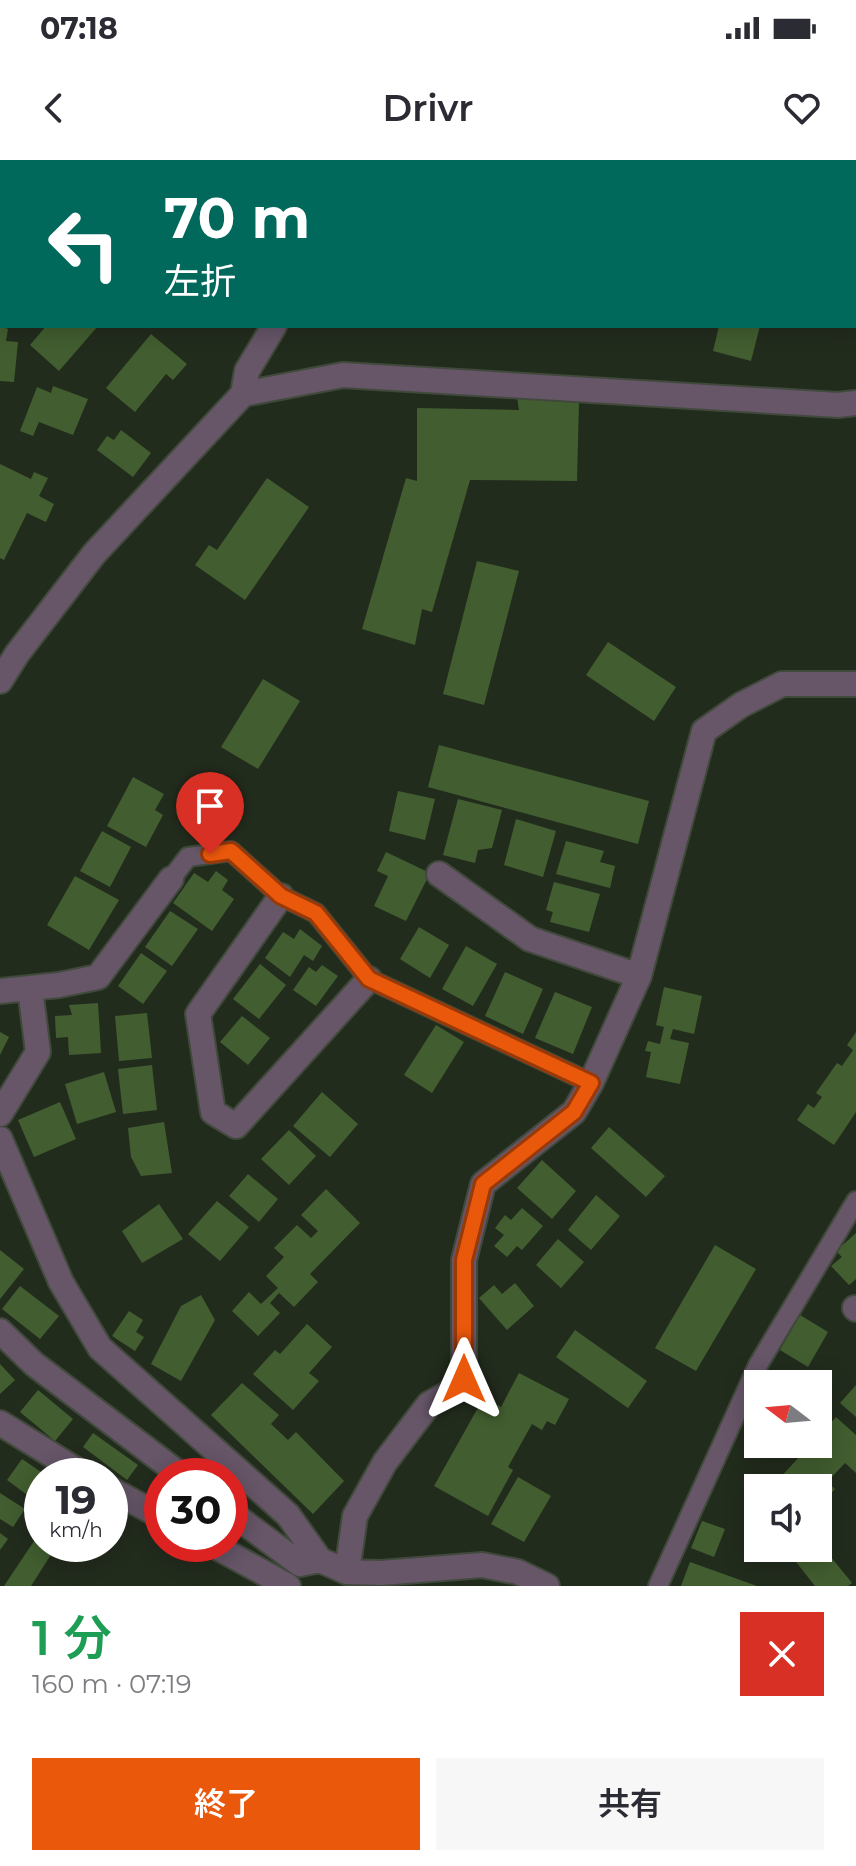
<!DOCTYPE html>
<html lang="ja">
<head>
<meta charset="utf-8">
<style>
	:root { --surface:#fff; --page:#f7f7f7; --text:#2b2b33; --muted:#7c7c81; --accent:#ea580c }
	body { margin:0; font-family:Montserrat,"Noto Sans JP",sans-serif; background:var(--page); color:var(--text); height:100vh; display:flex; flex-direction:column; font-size:30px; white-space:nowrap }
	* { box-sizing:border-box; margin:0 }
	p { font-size:26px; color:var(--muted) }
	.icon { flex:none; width:44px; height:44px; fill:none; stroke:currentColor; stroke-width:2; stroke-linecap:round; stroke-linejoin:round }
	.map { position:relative; height:1426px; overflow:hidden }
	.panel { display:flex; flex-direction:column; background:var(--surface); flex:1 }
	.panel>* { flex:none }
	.guide { position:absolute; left:0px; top:0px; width:856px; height:168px; box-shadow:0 4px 20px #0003; background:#00695c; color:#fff; overflow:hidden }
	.needle { width:52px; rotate:286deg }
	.controls { position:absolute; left:744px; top:1210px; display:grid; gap:16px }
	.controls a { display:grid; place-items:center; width:88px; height:88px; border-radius:0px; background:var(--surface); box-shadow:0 4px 20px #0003; font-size:40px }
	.speed { position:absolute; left:24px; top:1298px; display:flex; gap:16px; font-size:40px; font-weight:700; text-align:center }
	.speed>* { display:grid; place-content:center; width:104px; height:104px; border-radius:50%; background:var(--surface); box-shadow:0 4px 20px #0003; line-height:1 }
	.speed small { font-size:20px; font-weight:400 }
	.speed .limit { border:12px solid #d22; background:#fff; color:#111 }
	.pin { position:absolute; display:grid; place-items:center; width:68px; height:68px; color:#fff; margin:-82px -34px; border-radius:50% 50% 50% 0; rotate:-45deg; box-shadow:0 0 8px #0007 }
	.pin .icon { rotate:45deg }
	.me { position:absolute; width:88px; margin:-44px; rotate:0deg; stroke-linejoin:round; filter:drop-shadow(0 0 6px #0008) }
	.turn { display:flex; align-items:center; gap:28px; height:168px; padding:0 32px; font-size:36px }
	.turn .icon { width:104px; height:104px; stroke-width:2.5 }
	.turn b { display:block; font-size:56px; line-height:68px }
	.round { display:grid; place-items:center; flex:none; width:84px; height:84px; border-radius:0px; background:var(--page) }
	.overview { display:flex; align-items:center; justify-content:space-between; height:136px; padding:0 32px }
	h1 { font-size:48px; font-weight:600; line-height:60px; color:#1e9e55 }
	.button { display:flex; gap:16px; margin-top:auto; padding:16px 32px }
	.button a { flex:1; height:92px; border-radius:0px; background:var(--accent); color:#fff; font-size:32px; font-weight:600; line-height:92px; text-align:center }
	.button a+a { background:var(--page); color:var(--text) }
	.status { display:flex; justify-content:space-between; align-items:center; height:56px; padding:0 40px; background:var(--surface); direction:ltr }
	.status svg { height:22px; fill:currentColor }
	header { display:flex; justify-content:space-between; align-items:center; height:104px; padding:0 32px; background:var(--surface); font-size:36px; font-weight:600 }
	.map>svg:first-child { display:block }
	.building { fill:#425e30 }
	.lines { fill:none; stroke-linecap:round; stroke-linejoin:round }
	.lane-casing { stroke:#40493b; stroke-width:22 }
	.street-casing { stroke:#40493b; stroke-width:28 }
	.lane { stroke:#665668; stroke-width:18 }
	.street { stroke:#665668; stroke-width:24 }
	.route-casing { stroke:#983908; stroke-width:20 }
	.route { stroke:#ea580c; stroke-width:14 }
</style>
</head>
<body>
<div class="status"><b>07:18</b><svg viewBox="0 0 49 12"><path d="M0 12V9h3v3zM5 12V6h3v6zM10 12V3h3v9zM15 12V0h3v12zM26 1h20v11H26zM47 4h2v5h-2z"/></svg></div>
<header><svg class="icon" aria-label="back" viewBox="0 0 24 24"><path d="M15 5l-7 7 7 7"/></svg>Drivr<svg class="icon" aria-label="heart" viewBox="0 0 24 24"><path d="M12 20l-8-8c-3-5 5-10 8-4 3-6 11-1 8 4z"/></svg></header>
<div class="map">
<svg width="856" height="1426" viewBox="0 0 856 1426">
	<rect width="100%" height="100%" fill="#222c1d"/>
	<path class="building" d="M0 166 8 169 6 181 18 182 14 222 0 221Z
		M46 166H98L59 211 30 185Z
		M719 166H760L751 201 713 191Z
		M151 174 187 204 173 220 166 214 135 252 106 228Z
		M53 226 88 239 73 275 39 262 33 276 20 271 37 227 51 233Z
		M517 237 579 242 577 321 470 320 432 452 422 449 415 485 362 469 406 318 417 321V248L519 250Z
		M121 270 151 293 133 317 97 290 107 276 114 280Z
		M0 304 31 319 34 312 48 318 39 336 54 344 46 362 27 353 4 400 0 398Z
		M267 318 309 347 245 440 195 405 209 385 217 390Z
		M477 401 519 411 484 545 443 534Z
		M608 482 676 527 654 561 586 515Z
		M263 519 300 541 258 609 221 587Z
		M439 585 649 641 638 684 428 627Z
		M133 617 164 634 155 650 163 655 146 687 107 666Z
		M398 631 435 639 425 680 389 671Z
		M458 639 502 650 492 688 478 690 475 703 443 695Z
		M516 659 556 671 543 717 504 705Z
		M102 671 131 687 110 727 80 711Z
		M566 681 604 691 600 702 615 706 610 728 556 714Z
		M386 692 430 713 406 761 374 746 388 716 377 711Z
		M216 711 228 720 222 730 234 739 212 771 173 743 194 713 208 722Z
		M75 716 119 740 89 790 47 765Z
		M554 722 600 734 589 772 550 762 553 752 546 750Z
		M170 751 198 769 172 806 145 787Z
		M419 767 449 785 430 818 400 799Z
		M300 769 322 786 313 801 304 795 290 817 265 798 283 772 294 779Z
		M466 786 497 804 473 846 442 829Z
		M141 793 167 811 143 844 118 826Z
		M260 804 286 825 259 859 233 839Z
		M322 805 338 816 316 846 293 830 309 807 316 812Z
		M505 812 543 829 523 874 485 856Z
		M664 827 702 836 694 874 673 869 670 879 689 883 680 924 646 917 651 892 645 891 648 881 660 884 664 867 656 865Z
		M555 832 592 847 573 894 535 878Z
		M98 843 101 893 69 895 68 877 56 878 55 856 72 855 69 845Z
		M147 853 152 898 119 901 115 856Z
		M242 856 270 878 248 905 220 882Z
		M436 865 464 882 432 933 404 915Z
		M0 872 9 877 0 895Z
		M856 872V952L834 985 797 960 808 944 814 948 822 937 816 933 837 903 842 906 853 890 847 885Z
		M152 905 157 950 123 954 118 909Z
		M104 912 116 952 77 964 65 924Z
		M322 932 358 964 330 997 293 966Z
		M60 942 76 979 34 997 18 960Z
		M164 962 172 1013 141 1016 131 997 128 968Z
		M609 967 665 1016 646 1037 591 988Z
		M289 970 316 996 289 1025 261 999Z
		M542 1000 576 1031 552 1059 517 1028Z
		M248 1014 278 1039 259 1062 229 1036Z
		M326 1029 360 1063 310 1114 318 1122 294 1147 279 1133 270 1143 280 1153 258 1176 232 1151 249 1132 261 1144 278 1128 266 1116 284 1097 274 1088 297 1065 311 1078 318 1071 301 1055Z
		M596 1035 620 1056 591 1090 568 1070Z
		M217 1041 249 1067 220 1101 188 1074Z
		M159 1044 183 1079 142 1103 122 1071Z
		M522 1048 543 1066 522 1090 517 1086 507 1097 494 1086 504 1075 495 1068 505 1055 511 1060Z
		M856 1073V1119L849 1125 831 1106 842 1097 836 1091Z
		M558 1079 584 1102 561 1128 536 1105Z
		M715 1085 756 1109 696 1211 655 1188Z
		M0 1090 24 1109 0 1139Z
		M515 1123 534 1146 507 1170 479 1138 494 1125 502 1134Z
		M20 1126 59 1156 40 1179 2 1149Z
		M201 1135 215 1160 181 1221 151 1204 181 1146Z
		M129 1151 143 1160 136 1172 144 1177 135 1191 112 1176Z
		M800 1155 828 1172 808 1207 780 1190Z
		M307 1164 332 1187 309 1213 319 1221 293 1250 253 1214 275 1190 280 1194Z
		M575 1170 647 1221 628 1248 556 1197Z
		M0 1204 15 1220 0 1234Z
		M519 1213 569 1239 555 1265 547 1261 542 1270 532 1264 508 1307 513 1310 488 1356 434 1326 484 1237 501 1247Z
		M242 1223 279 1255 271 1264 288 1280 296 1272 344 1321 313 1354 211 1255Z
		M856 1225V1257L840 1243Z
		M38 1230 73 1259 55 1281 20 1252Z
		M758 1241V1266L746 1259Z
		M836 1257 856 1275V1313L845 1303 827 1322 835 1329 818 1348V1328H789L779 1319 811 1284H818V1277Z
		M93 1273 138 1305 127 1320 83 1287Z
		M22 1299 47 1316H42V1329L34 1340 7 1320Z
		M518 1317 551 1336 524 1382 491 1364Z
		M0 1333 25 1349 13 1367 0 1359Z
		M702 1361 725 1369 714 1397 691 1388Z
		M0 1373 8 1379 0 1390Z
		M36 1378 54 1390 31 1426H4Z
		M818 1381 852 1423 848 1426H815L785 1388H818Z
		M690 1402 757 1426H681Z"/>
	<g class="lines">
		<defs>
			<path id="lane" d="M171 719 188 697 231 691 281 736 316 753 369 819 591 923
				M658 1426 758 1205 856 1041"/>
			<path id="street" d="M101 0 106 2
				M703 0 705 2
				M792 0 793 2
				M347 2V0
				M854 59 856 60
				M854 96 856 92
				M854 115 856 118
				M243 234 247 211 274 166
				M0 521 17 494 94 394 243 234 343 215 838 245 856 243
				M439 714 530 779 639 816
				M281 736 198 854 213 952 236 966 369 819
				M0 831 59 825 98 817 171 719
				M0 954 38 892 30 828
				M0 979 61 1122 100 1188 288 1355 320 1400
				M855 1148 856 1149
				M0 1171 34 1204 182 1316
				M0 1263 86 1316
				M110 1329 162 1357
				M230 1352 300 1404 320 1400 347 1412 381 1413 482 1405 518 1412 547 1426
				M211 1384 288 1426
				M347 1412 355 1356 385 1302 429 1244 449 1233 464 1219V1100L483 1024 574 952 591 923 639 816 704 571 741 545 782 524H856"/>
		</defs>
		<use href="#lane" class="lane-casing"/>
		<use href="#street" class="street-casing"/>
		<use href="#lane" class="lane"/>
		<use href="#street" class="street"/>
	</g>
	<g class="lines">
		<defs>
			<path id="route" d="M210 694 231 691 281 736 316 753 369 819 591 923 574 952 483 1024 464 1100V1219"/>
		</defs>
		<use href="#route" class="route-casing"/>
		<use href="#route" class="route"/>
	</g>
</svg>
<div class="controls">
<a><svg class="needle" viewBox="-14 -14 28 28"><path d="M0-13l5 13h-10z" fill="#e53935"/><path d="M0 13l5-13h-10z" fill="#7c7c81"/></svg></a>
<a><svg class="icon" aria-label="sound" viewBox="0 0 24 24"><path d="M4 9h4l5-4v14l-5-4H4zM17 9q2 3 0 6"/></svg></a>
</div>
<div class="speed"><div>19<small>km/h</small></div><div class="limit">30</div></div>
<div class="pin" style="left:210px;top:694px;background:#d93025"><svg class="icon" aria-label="arrive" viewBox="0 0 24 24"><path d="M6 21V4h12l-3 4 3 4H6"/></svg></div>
<svg class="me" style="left:464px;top:1219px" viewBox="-20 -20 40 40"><path d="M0-17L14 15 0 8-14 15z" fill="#ea580c" stroke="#fff" stroke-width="4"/></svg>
<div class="guide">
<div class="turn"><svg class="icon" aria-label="left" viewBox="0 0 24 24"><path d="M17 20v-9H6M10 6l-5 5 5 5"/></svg><div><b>70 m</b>左折</div></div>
</div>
</div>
<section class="panel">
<div class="overview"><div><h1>1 分</h1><p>160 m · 07:19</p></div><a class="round" style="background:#d93025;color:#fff"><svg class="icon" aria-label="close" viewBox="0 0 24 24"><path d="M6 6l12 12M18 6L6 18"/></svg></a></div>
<div class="button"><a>終了</a><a>共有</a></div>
</section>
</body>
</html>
